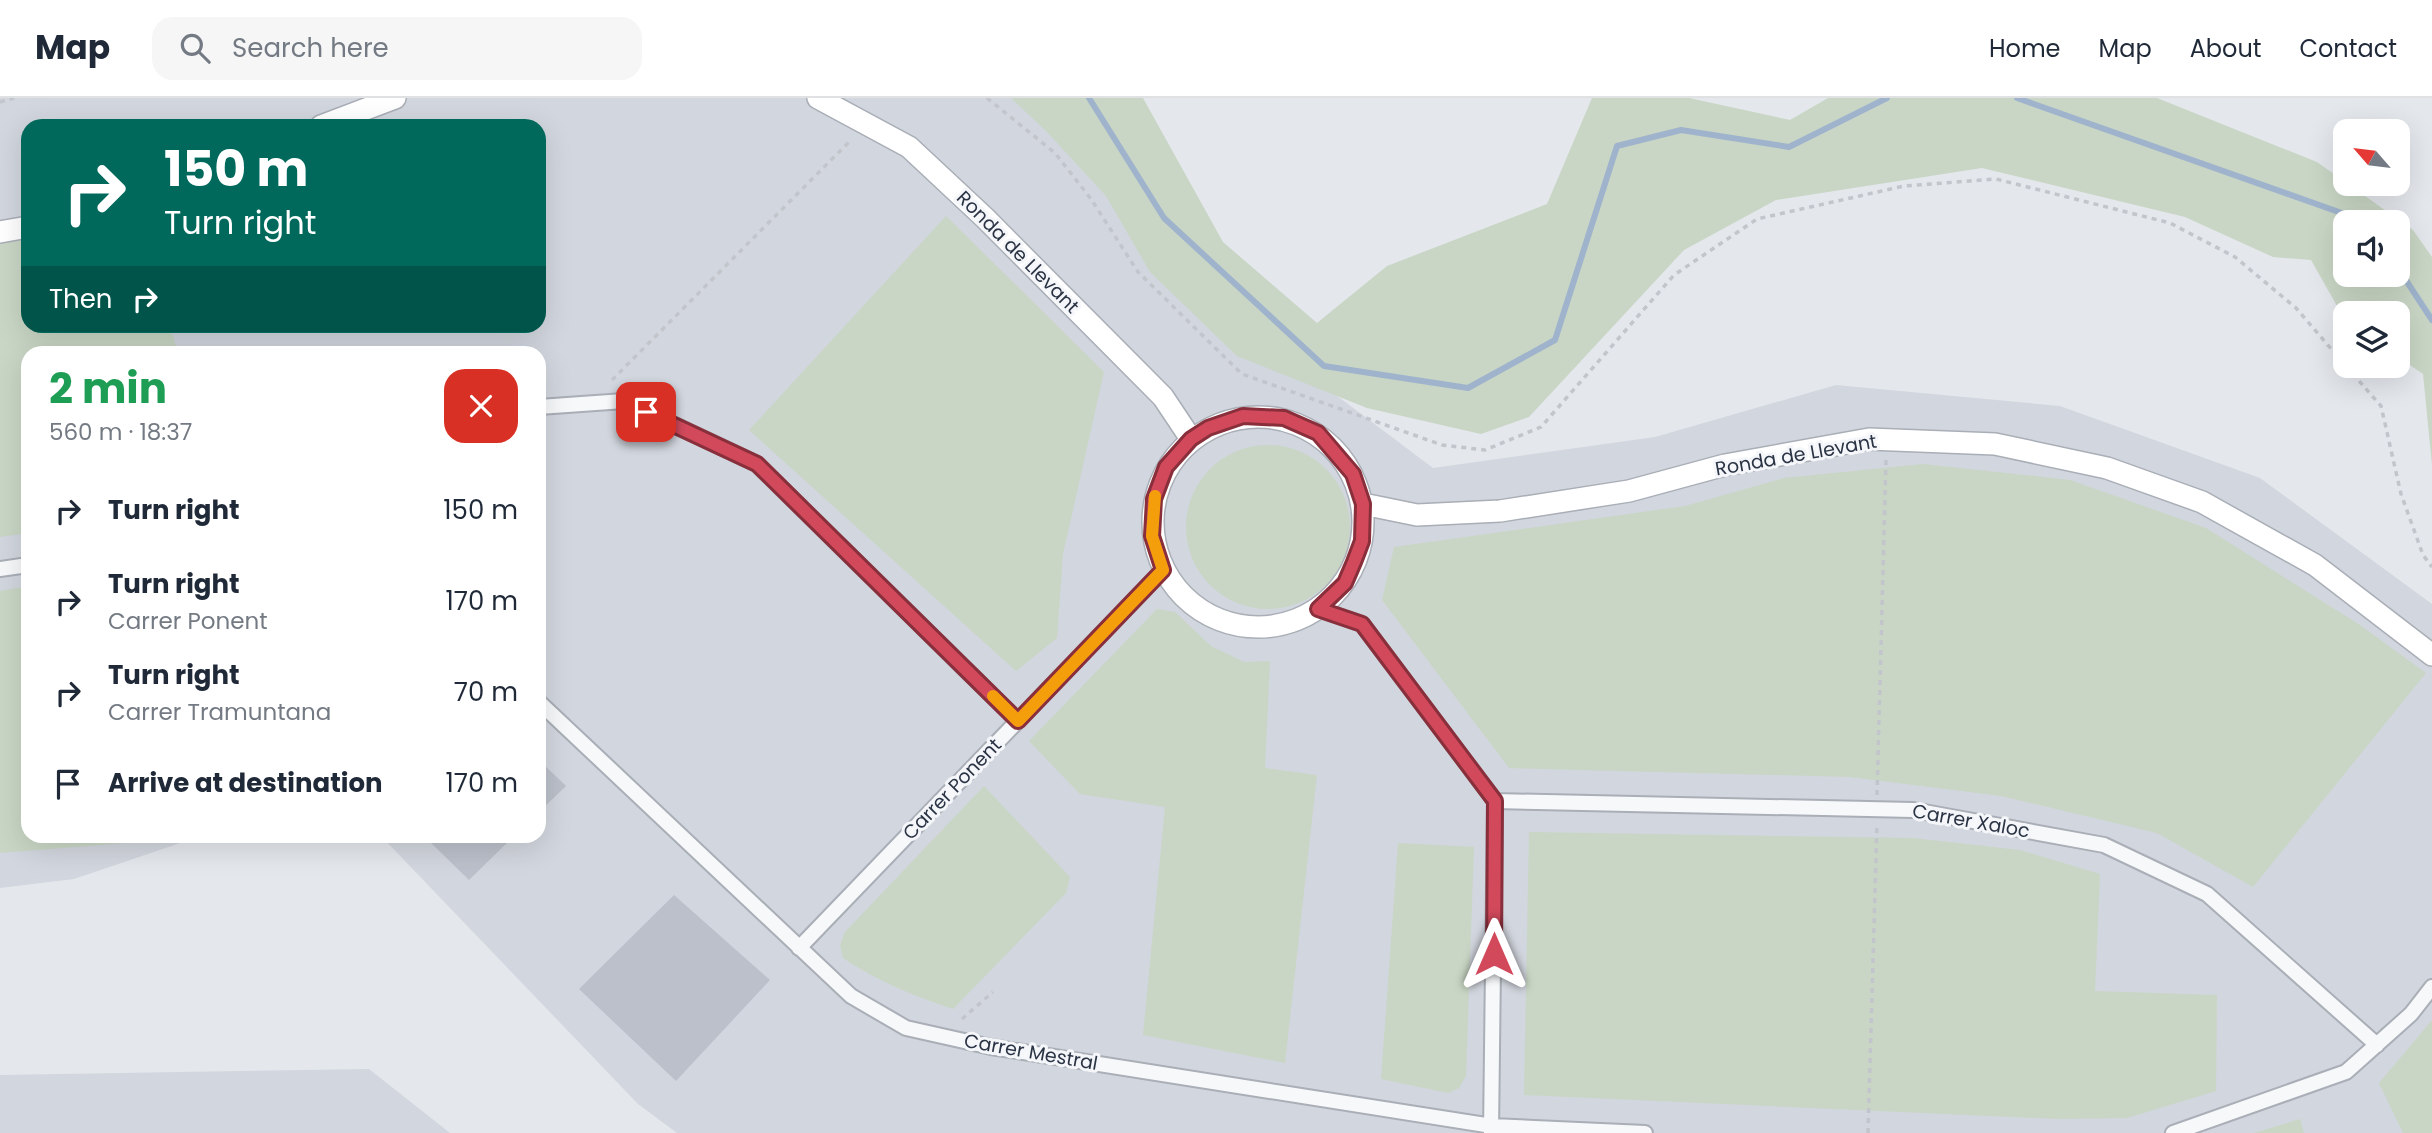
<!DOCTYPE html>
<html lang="en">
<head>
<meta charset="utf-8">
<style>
	:root { --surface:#fff; --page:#f6f6f7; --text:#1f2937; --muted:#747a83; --line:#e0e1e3 }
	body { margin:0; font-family:Poppins,sans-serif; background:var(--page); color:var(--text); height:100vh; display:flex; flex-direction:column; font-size:26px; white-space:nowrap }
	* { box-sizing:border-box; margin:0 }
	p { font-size:23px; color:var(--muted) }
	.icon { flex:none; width:38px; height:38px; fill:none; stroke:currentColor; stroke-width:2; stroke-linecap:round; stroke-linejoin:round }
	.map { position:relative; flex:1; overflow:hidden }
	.details { position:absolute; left:21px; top:248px; width:525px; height:497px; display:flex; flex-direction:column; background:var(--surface); border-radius:21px; box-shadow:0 7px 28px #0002 }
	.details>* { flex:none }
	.banner { position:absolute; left:21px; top:21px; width:525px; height:214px; border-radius:21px; box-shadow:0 7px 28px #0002; background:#00695c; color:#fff; overflow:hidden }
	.needle { width:46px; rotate:298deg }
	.controls { position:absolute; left:2333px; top:21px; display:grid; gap:14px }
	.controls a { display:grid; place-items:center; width:77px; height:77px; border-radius:14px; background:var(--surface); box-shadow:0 7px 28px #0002; font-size:35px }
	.pin { position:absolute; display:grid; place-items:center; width:60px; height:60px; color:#fff; margin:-30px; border-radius:14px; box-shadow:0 4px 10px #0006 }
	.me { position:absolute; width:77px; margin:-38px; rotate:0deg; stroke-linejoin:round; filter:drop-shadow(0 0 5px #0008) }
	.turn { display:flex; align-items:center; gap:24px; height:147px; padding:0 28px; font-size:32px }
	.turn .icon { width:91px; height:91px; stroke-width:2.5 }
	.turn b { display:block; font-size:49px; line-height:60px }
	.then { display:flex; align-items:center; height:66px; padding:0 28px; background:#0003; gap:14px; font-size:26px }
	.round { display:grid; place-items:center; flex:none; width:74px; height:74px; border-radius:21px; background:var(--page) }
	.headline { display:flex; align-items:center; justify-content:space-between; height:119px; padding:0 28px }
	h1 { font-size:42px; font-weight:700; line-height:52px; color:#1e9e55 }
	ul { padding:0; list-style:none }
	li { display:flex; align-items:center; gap:21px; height:91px; padding:0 28px }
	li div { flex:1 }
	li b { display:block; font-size:26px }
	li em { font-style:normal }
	header { display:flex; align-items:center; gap:42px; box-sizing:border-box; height:98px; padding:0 35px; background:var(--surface); border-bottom:2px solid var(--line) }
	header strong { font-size:33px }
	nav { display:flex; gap:38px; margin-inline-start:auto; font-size:24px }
	.search { width:490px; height:63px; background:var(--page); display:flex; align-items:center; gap:18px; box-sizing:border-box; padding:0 24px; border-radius:21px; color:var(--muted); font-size:26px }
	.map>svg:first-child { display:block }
	.built { fill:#d2d6de; fill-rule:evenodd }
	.green { fill:#c9d6c5; fill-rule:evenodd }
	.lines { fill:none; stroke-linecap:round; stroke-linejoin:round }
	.stream { stroke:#9fb4cc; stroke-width:6 }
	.building { fill:#bbc0ca }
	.street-casing { stroke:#a9aeb7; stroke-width:18 }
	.secondary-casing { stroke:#a9aeb7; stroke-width:24 }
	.path { stroke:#c2c5cb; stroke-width:3.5; stroke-dasharray:5 5; stroke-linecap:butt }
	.street { stroke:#f7f8fa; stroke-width:14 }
	.secondary { stroke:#fff; stroke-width:21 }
	.route-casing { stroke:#882f3b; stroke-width:18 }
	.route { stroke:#d1495b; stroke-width:12 }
	.slow { stroke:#f59e0b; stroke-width:12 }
	.labels { text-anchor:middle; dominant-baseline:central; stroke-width:6; stroke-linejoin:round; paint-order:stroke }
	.street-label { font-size:19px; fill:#2b3445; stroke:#f4f6f9 }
</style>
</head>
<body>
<header>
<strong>Map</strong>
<div class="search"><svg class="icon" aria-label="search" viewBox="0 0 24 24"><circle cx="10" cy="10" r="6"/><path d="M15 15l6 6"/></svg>Search here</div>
<nav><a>Home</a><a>Map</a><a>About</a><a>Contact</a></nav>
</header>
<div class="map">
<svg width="2432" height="1035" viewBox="0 0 2432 1035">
	<rect width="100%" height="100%" fill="#e4e7ec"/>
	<path class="built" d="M0 0H1018L1308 276 1433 370 1655 339 1836 287 2060 308 2260 380 2432 506V1035H677L638 1006 382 739 539 738V256H28V738L198 739 74 781 0 790ZM28 28H539V228H28Z
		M369 971 450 1035H0V977Z"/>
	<path class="green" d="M1011 0H1143L1223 144 1317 225 1387 168 1547 106 1592 0H1689L1790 22 1828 0H2157L2317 64 2413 132 2432 159V367L2423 276 2398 259V215H2345V222L2311 162 2273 159 2185 119 1982 70 1776 102 1684 152 1529 319 1481 336 1367 310 1237 258 1150 174 1106 98 1046 33ZM2345 124H2398V177H2345Z
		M946 118 1104 274 1063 456 1057 540 1016 573 749 332Z
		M28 140V228H170L178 255 28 256V435L0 439V146Z
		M1186 429a82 82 0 1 1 164 0a82 82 0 1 1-164 0Z
		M1923 366 2070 382 2206 430 2360 527 2426 575 2253 789 2157 735 2001 698 1850 679 1509 670 1382 502 1394 449 1685 408 1784 380Z
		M28 488V738L200 739 0 755V493Z
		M1157 511 1175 514 1211 548 1244 564 1270 563 1265 670 1317 677 1285 965 1143 937 1165 709 1080 696 1029 643Z
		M984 688 1070 779 1066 795 953 911C914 898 877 883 843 860L840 847 845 834Z
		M1529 734 1913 740 2020 752 2100 776 2095 893 2217 897 2216 993 2127 1020 2058 1021 1524 997Z
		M1398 745 1474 749 1466 978 1459 990 1448 995 1381 981Z
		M2432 922V1035H2403L2379 985Z
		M2300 1021 2304 1035H2254Z"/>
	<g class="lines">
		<path class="stream" d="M1089 0 1164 120 1324 268 1468 290 1555 242 1617 48 1681 32 1789 49 1887 0
			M2017 0 2367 124
			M2398 170 2432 222"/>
	</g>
	<path class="building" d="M539 662 566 688 539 714Z
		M424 738H514L469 782Z
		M674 797 770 882 676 983 579 891Z"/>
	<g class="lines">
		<defs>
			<path id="street" d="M539 309 624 303 757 366 1018 623
				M0 471 28 467
				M1318 511 1362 526 1495 703 1491 1035
				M539 604 851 898 906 930 991 949 1492 1028 1645 1035
				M1495 703 1913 712 2104 747 2207 796 2377 947
				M799 850 1163 472
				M2173 1035 2346 974 2411 916 2432 889"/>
			<path id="secondary" d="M818 0 909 49 985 120 1163 299 1191 341
				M321 28 395 0
				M0 134 28 129
				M1153 424a105 105 0 1 1 210 0a105 105 0 1 1-210 0Z
				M1363 406 1417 417 1500 413 1629 393 1725 367 1869 341 1995 346 2107 370 2202 404 2315 467 2432 557"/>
		</defs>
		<use href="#street" class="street-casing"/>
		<use href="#secondary" class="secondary-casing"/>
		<path class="path" d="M987 0 1055 55 1091 101 1138 174 1242 276 1442 347 1485 352 1541 329 1674 177 1757 121 1904 88 1996 81 2170 125 2235 159 2296 210 2345 267
			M0 4 14 0
			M2346 268 2381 308 2401 396 2423 457 2432 469
			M612 282 849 44
			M1877 697 1886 362
			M962 921 993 894
			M1868 1035 1877 726"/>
		<use href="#street" class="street"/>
		<use href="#secondary" class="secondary"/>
	</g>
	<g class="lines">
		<defs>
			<path id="route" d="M646 314 757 366 1018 623 1163 472 1152 438 1154 401 1166 369 1191 341 1208 330 1243 318 1284 320 1318 335 1353 376 1363 406 1362 443 1354 464 1345 485 1318 511 1362 526 1495 703 1494 856"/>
		</defs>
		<use href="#route" class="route-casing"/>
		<use href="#route" class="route"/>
		<path class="slow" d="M993 598 1018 623 1163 472 1152 438 1155 398"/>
	</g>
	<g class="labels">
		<g class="street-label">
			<text transform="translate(1018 154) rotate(45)">Ronda de Llevant</text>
			<text transform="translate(1796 357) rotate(-10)">Ronda de Llevant</text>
			<text transform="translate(952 691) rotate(-46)">Carrer Ponent</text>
			<text transform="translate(1971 723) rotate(10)">Carrer Xaloc</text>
			<text transform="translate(1031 954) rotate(10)">Carrer Mestral</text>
		</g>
	</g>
</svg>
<div class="controls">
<a><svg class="needle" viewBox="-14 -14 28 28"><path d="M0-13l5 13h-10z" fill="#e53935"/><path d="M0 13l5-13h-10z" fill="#747a83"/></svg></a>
<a><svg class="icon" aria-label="sound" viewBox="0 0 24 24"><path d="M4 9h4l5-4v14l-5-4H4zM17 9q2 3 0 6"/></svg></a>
<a><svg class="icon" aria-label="layers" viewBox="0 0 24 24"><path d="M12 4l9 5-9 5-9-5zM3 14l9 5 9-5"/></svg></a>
</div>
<div class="pin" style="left:646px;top:314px;background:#d93025"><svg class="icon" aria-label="arrive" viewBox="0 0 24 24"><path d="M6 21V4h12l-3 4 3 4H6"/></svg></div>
<svg class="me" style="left:1494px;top:856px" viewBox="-20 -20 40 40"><path d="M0-17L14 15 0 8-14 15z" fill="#d1495b" stroke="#fff" stroke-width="4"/></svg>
<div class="banner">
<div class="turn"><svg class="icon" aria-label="right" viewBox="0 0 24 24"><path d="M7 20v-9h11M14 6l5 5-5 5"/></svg><div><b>150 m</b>Turn right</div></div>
<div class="then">Then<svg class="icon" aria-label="right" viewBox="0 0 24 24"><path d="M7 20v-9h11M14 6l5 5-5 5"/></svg></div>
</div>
<section class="details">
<div class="headline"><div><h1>2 min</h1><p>560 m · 18:37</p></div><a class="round" style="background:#d93025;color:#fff"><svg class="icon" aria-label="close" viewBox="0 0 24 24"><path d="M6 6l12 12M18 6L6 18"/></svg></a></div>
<ul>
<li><svg class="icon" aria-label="right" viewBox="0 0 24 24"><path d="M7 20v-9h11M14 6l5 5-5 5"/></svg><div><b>Turn right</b></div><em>150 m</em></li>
<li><svg class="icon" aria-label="right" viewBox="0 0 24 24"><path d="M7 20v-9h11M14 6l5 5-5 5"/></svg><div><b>Turn right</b><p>Carrer Ponent</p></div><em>170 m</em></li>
<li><svg class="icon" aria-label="right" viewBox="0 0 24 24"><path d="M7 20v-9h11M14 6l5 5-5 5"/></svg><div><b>Turn right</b><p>Carrer Tramuntana</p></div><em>70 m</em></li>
<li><svg class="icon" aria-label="arrive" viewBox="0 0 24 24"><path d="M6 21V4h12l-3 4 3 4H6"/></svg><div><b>Arrive at destination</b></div><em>170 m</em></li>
</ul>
</section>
</div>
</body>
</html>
